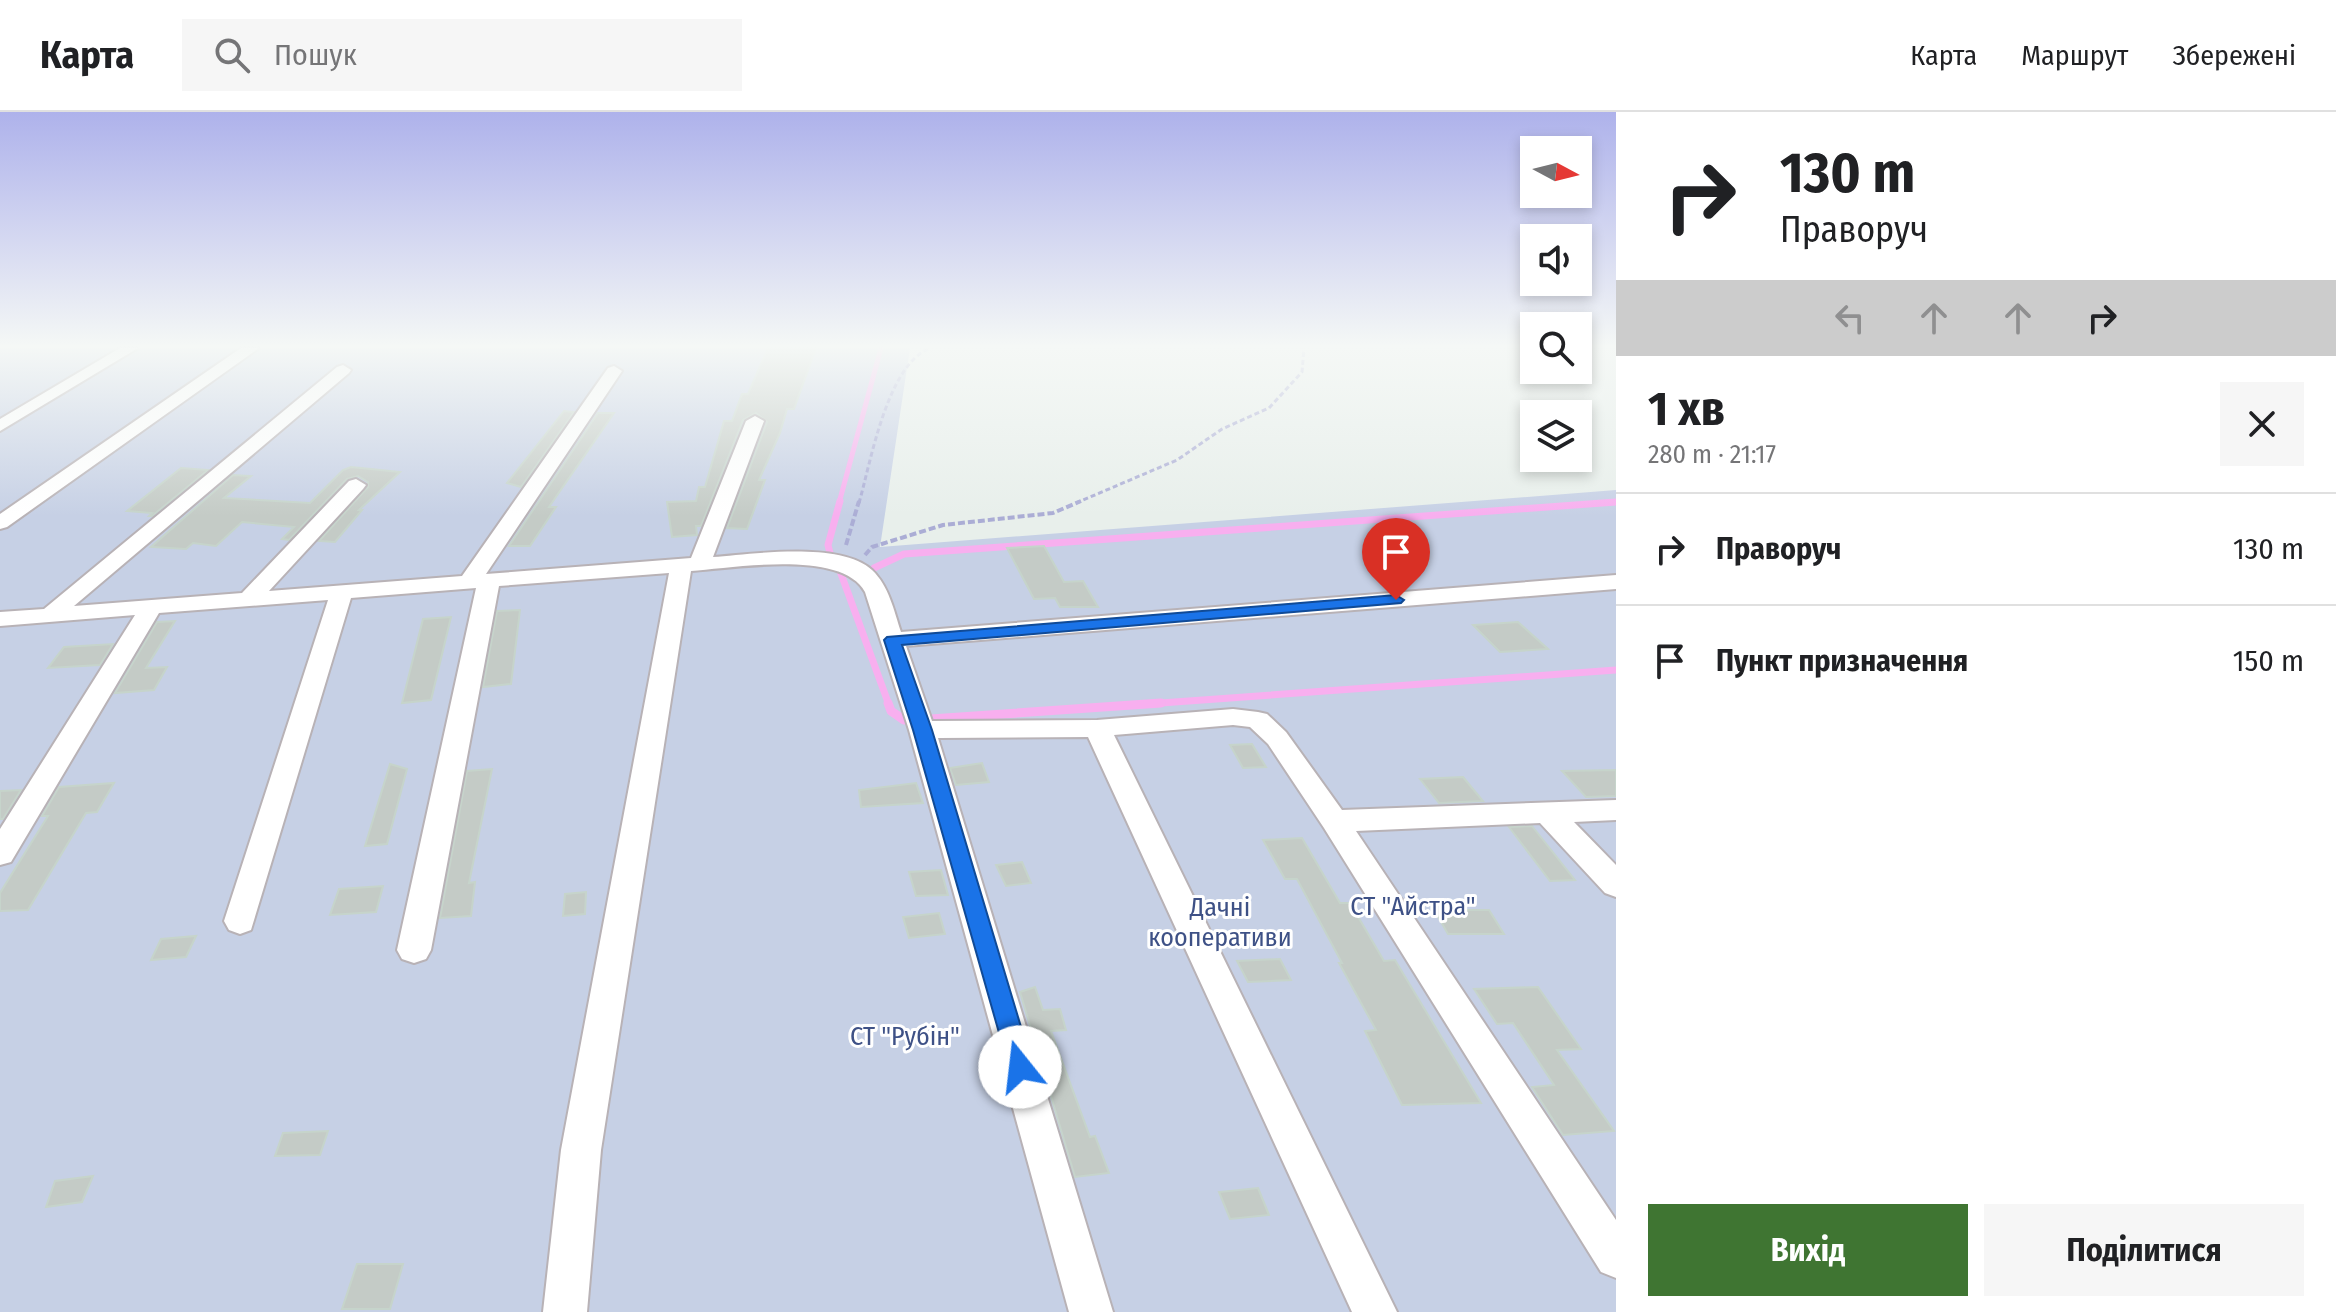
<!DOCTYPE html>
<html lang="uk">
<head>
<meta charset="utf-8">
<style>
	:root { --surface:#fff; --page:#f6f6f6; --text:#202124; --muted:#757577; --line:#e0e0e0; --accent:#3f7532 }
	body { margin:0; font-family:"Fira Sans Condensed",sans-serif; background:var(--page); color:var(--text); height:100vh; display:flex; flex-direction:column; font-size:30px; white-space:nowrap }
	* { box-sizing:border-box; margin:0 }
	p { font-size:26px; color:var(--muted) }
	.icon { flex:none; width:44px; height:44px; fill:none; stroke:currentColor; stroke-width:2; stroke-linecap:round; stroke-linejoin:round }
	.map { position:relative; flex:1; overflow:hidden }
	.drawer { display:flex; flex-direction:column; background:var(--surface); width:720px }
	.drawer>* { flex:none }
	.banner { background:#fff; color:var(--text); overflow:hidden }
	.needle { width:52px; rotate:97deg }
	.controls { position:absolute; left:1520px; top:24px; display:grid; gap:16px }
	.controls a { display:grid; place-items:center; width:72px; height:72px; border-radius:0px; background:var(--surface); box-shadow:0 4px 12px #0003; font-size:40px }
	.pin { position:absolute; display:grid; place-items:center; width:68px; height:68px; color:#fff; margin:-82px -34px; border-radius:50% 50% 50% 0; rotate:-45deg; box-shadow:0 0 8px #0007 }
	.pin .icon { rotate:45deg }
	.me { position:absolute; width:88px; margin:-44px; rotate:344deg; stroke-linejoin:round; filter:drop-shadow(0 0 6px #0008) }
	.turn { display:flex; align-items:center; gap:28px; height:168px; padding:0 32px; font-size:36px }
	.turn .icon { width:104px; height:104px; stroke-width:2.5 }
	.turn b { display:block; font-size:56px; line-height:68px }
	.lanes { display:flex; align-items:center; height:76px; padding:0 32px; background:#0003; justify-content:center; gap:40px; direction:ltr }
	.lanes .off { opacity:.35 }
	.round { display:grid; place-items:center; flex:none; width:84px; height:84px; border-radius:0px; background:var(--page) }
	.summary { display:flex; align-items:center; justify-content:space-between; height:136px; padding:0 32px }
	h1 { font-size:48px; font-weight:700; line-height:60px }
	.button { display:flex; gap:16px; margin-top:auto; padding:16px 32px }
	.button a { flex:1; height:92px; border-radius:0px; background:var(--accent); color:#fff; font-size:32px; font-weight:700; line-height:92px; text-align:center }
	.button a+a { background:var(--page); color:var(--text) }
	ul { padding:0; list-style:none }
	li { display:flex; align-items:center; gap:24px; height:112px; padding:0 32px; border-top:2px solid var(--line) }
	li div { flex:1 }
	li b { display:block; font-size:30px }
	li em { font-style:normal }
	header { display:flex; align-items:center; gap:48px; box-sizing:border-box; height:112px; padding:0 40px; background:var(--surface); border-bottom:2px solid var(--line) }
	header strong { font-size:38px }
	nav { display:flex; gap:44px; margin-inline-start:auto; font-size:28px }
	.search { width:560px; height:72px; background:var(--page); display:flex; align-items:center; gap:20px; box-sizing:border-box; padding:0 28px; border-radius:0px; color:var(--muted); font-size:30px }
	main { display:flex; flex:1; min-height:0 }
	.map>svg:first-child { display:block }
	.green { fill:#c6d0e5 }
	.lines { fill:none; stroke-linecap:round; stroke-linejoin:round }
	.stream-far2 { stroke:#f8afef; stroke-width:5 }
	.stream-far1 { stroke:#f8afef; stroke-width:7 }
	.stream { stroke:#f8afef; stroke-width:9 }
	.building { fill:#c4cbc6; stroke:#c6d4cb; stroke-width:2 }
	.minor-casing { stroke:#b8b2b6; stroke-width:4 }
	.path-far1 { stroke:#abadd5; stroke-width:3; stroke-dasharray:5 3; stroke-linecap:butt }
	.path { stroke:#abadd5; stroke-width:4; stroke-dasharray:7 3; stroke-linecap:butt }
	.minor { fill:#fff; fill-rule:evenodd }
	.route { fill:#1a73e8; stroke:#114b97; stroke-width:2 }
	.labels { text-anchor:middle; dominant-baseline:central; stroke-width:6; stroke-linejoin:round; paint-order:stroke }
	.near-park-label { font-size:26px; fill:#3e5186; stroke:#fff }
</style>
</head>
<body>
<header>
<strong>Карта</strong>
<div class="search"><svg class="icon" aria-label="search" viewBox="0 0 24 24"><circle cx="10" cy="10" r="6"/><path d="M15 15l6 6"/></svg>Пошук</div>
<nav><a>Карта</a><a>Маршрут</a><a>Збережені</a></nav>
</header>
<main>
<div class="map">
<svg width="1616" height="1200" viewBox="0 0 1616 1200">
	<rect width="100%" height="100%" fill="#e8efeb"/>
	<path class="green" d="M0 236H910L880 435 1616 378V1200H0Z"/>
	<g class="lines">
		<path class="stream-far2" d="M839 391 881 236
			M1599 391 1616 390"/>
		<path class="stream-far1" d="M830 441 828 433 840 389
			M874 456 904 442 1616 390
			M840 459 889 593
			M1133 593 1616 558"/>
		<path class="stream" d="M888 591 891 599 904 608
			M931 607 1161 591"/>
	</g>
	<path class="building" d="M768 236H816L794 297H787L780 321 759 368H765L747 417 727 416 767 310 756 301 743 308 701 414H696L697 423 672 425 667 390 696 389 699 375H705L724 309H732L742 282H748Z
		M564 299 574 300 521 375 507 371Z
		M598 301H614L549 395H556L530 434H509Z
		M351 355 400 360 359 398H362L335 430 319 429 368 375V370L358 364 347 367 289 428 282 427 294 415 242 410 216 434 193 431 186 437 151 435 233 363 251 364 224 386 310 391 343 358Z
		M181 356 208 358 152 404H149L152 401 127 399Z
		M1044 434 1064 470 1083 469 1098 495H1060L1055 486 1034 487 1007 436Z
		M520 498 511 572 483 575 497 499Z
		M451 505 431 588 402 591 423 507Z
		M175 509 146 556 167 555 154 578 115 581 157 510Z
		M1518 510 1548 537 1500 540 1473 513Z
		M113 532 100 553 48 556 64 535Z
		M1252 632 1266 655 1243 656 1230 633Z
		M982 651 989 670 956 673 950 656Z
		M390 652 407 657 387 732 365 734Z
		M492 657 469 771 475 770 471 804 440 806 467 659Z
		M1616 658V684L1586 685 1562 659Z
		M1463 665 1483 689 1439 691 1420 667Z
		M114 671 97 700 86 701 28 798 0 799V781L48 704H42L59 675Z
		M916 671 923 691 861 695 859 678Z
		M21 678 3 707H0V679Z
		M1532 714 1575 768 1550 769 1509 715Z
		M1302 726 1340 791H1350L1384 849 1395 848 1481 991 1402 993 1365 919 1376 918 1339 851H1342L1297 767H1285L1263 728Z
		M1022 750 1031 771 1006 774 996 753Z
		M941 758 948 783 916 784 909 760Z
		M383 774 376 800 330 803 339 777Z
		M586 780 585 802 563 804 565 782Z
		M1434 798H1489L1504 822H1448Z
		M939 801 945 822 909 826 903 805Z
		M196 824 186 845 151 848 161 827Z
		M1280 847 1291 868 1248 870 1237 849Z
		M1035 875 1043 898 1060 897 1066 918 1051 919 1090 1025 1095 1024 1109 1061 1075 1065 1020 880Z
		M1538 875 1581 937 1557 938 1614 1019 1563 1023 1532 975 1554 973 1513 911 1497 912 1474 877Z
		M328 1019 320 1043 275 1044 283 1021Z
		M93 1064 82 1090 46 1095 55 1069Z
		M1258 1076 1269 1103 1230 1107 1219 1080Z
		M357 1152H403L390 1197H342Z"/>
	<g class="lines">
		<defs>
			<path id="minor" d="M120 236H138L0 319V307Z
				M241 236H259L7 415 0 417V402Z
				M343 253 351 258 349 261 74 494 242 481 349 369 356 367 366 373 363 377 269 479 462 464 608 256 614 254 622 259 486 462 691 446 746 309 755 304 764 309 713 445C752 442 841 429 872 458 889 474 894 499 901 520L1616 463V477L906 534 932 609 1097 608 1233 597 1258 600 1267 602 1286 620 1342 698 1616 688V708L1574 710 1616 753V785L1605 781 1540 711 1356 719 1616 1108V1166L1601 1160 1324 716 1268 632 1250 615 1233 613 1114 623 1397 1200H1352L1088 625 938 626 1113 1200H1069L909 618 865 480C842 437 733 456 691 459L601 1038 587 1200H543L561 1038 669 461 499 474 431 838 426 847 414 851 402 847 397 838 476 476 351 486 251 818 240 822 229 818 224 809 328 488 159 501 11 750 0 753V717L135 503 0 514V500L44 497 337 255Z"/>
		</defs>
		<use href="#minor" class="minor-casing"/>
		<path class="path-far1" d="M859 391C871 349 887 253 930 236
			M1076 391 1177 348 1222 317 1269 296 1302 260 1304 236"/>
		<path class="path" d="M846 433 859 389
			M865 443 872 435 943 413 1053 401 1081 389"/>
		<use href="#minor" class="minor"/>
	</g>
	<linearGradient id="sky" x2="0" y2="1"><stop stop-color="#aeb2eb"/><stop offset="0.58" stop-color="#f5f8f6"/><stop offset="1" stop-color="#f5f8f6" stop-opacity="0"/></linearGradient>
	<rect width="1616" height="404" fill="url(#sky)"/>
	<path class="route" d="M1396 483 1404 488 1401 491 902 533 932 618 1033 955 1029 963 1020 966 1011 963 913 618 884 528 887 525Z"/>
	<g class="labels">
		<g class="near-park-label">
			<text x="1413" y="794">СТ "Айстра"</text>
			<text x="1220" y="795">Дачні<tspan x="1220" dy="30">кооперативи</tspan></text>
			<text x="905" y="924">СТ "Рубін"</text>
		</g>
	</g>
</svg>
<div class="controls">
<a><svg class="needle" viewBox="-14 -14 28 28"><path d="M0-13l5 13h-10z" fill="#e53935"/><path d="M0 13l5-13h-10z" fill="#757577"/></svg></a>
<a><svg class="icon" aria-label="sound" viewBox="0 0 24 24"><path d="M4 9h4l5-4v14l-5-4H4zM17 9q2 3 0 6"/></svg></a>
<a><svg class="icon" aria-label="search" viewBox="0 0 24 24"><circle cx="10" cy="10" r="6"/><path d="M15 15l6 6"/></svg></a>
<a><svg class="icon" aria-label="layers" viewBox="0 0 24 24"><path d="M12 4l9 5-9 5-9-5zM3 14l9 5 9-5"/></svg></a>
</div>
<div class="pin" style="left:1396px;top:488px;background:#d93025"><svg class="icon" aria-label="arrive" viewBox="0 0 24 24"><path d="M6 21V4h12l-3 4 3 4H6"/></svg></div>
<svg class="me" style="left:1020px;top:955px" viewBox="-20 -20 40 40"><circle r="19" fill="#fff"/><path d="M0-13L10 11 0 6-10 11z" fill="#1a73e8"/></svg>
</div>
<section class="drawer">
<div class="banner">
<div class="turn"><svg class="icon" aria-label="right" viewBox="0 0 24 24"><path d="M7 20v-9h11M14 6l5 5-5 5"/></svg><div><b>130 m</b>Праворуч</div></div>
<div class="lanes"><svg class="icon off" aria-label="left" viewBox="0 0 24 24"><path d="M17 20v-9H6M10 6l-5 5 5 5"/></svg><svg class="icon off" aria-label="ahead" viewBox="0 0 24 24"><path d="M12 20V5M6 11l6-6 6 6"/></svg><svg class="icon off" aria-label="ahead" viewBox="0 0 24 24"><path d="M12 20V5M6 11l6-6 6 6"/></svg><svg class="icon" aria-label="right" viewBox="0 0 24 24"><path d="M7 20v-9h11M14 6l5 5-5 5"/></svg></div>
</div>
<div class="summary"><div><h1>1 хв</h1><p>280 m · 21:17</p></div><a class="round"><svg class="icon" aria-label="close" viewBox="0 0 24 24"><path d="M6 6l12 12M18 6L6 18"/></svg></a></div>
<ul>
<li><svg class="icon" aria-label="right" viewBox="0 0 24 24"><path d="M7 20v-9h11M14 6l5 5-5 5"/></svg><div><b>Праворуч</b></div><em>130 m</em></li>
<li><svg class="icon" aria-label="arrive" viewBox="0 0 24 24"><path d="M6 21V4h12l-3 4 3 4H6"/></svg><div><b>Пункт призначення</b></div><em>150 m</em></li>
</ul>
<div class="button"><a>Вихід</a><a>Поділитися</a></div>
</section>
</main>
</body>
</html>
